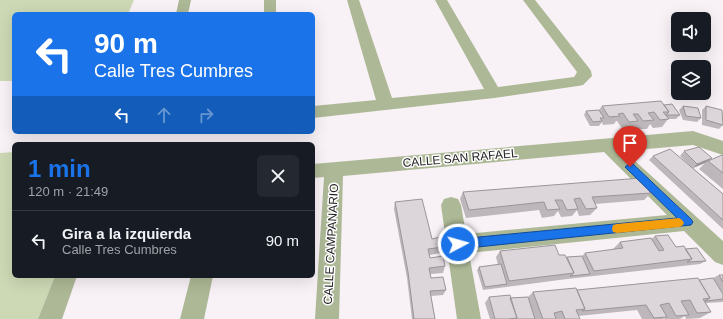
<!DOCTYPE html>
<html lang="es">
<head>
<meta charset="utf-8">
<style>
	:root { --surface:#171b24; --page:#242831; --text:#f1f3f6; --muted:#9ea1a6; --line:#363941; --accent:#1a73e8 }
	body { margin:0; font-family:Helvetica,sans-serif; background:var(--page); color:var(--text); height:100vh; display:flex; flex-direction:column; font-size:15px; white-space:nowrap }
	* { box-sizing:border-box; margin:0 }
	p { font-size:13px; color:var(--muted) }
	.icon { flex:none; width:22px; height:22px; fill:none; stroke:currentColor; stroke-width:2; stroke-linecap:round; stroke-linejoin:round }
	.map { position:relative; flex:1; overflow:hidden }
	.sheet { position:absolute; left:12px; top:142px; width:303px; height:136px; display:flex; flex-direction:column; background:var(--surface); border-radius:6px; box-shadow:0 4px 16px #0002 }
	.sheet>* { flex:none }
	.banner { position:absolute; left:12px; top:12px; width:303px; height:122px; border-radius:6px; box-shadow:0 4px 16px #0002; background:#1a73e8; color:#fff; overflow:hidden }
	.buttons { position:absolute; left:671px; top:12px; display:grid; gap:8px }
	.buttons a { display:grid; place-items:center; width:40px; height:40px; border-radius:6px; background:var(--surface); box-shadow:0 4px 16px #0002; font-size:20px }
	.pin { position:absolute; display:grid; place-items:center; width:34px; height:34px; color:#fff; margin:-41px -17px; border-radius:50% 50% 50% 0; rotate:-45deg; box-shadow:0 0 4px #0007 }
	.pin .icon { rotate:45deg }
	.me { position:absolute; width:44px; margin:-22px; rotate:84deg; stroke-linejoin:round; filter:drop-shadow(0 0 3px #0008) }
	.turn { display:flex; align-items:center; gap:14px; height:84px; padding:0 16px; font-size:18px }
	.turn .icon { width:52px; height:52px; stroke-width:2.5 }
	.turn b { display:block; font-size:28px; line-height:34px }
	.lanes { display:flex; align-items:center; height:38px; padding:0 16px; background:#0003; justify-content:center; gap:20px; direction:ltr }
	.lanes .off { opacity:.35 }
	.round { display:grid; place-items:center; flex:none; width:42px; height:42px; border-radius:6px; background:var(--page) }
	.overview { display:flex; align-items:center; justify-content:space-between; height:68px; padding:0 16px }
	h1 { font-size:24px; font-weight:600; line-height:30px; color:var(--accent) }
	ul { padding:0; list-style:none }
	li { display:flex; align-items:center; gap:12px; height:60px; padding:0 16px; border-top:1px solid var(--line) }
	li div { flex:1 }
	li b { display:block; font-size:15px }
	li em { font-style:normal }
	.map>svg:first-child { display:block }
	.green { fill:#cdd9b5 }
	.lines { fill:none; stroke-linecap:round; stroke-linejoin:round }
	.minor { fill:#adb896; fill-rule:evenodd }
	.wall { fill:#bdb7bb }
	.shaded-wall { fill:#9a9598 }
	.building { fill:#dcd5d9; stroke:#9a9598 }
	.route { fill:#1a73e8; stroke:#114b97 }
	.slow { fill:#f59e0b }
	.labels { text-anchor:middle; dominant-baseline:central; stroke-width:3; stroke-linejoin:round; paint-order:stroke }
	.street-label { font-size:12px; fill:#252224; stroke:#fff }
</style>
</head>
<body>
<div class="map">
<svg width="723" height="319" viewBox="0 0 723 319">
	<rect width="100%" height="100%" fill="#f8f1f5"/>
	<path class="green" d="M0 0H134L128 14H14V81H0Z
		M14 152V276H55L38 319H0V153Z"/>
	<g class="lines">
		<path class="minor" d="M179 0H191L188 14H176Z
			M264 0H276V14H264Z
			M347 0H359L392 98 484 89 435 0H447L498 87 574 77 576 74 577 72 523 0H535L589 68 591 71 592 76 583 85 578 86 494 98 313 118V106L376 100Z
			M693 131 723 141V155L693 145 624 151 723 241V265L715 262 684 231 469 253 481 319H457L441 205 444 199 451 197 458 199 461 205 466 234 667 215 604 152 343 176 339 319H315L324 177 313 178V164Z
			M55 276H77L62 319H38Z
			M191 276H213L204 319H180Z"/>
	</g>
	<path class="wall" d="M664 105 680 115 676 119H668L662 127 653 128 650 124 647 129H637L634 126 631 129 623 130 617 121H616L614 124 603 125 602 122 599 126H590L584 115 586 111 599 110 602 106Z
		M683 106 701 118 697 122 683 120 679 110Z
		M706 106 723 119V125L719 129 702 125V110Z
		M684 151 710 160 723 155V189L699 169 705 163 693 168 723 194V229L649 160 653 156 692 168 680 156Z
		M463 192 651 193 644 200 595 204 597 208 590 215 579 216 577 210 572 216 561 217 558 211 554 216 542 218 539 210 466 218 460 199Z
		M395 202 432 239 443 247 440 253 430 255V258L445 266 443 273 430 274 431 278 446 290 443 295 431 296 435 319H412L407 278 394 209Z
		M655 236 676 247 685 249 706 261 700 264 567 279 483 290 477 270 479 267 498 265 496 257 500 251 559 255 567 257 582 256 585 253 612 250 620 242 651 239Z
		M719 275H723V302L706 303 711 312 700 318 686 319 685 316 680 319H665L664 318 663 319H642L637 310 578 316 580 319H490L485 303 489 297 510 298 528 297 533 292 577 290 699 280 713 278Z"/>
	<path class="shaded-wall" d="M712 158 705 163 693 168 697 164Z"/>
	<path class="building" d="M661 101 669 112H663L669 119 660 120 654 112 648 113 654 120 643 121 638 114H633L638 121 629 122 623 113 618 114 620 116 609 117 602 106Z
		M672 104 680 115H666L669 112 664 105Z
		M683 106 698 108 701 118 686 116Z
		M706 106 722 110 723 125 706 120Z
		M599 110 604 118H600L602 121 593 122 586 111Z
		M699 147 712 158 697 164 684 151Z
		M670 149 723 194V220L653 156Z
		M722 155H723V173L708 161Z
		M641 178 651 193 592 197 597 208 586 209 580 198 574 199 578 209 567 210 562 200H555L560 209 547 210 544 202 469 210 463 192Z
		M422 199 432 239 440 237 443 247 428 249 430 258 443 256 445 266 429 268 431 278 443 277 446 290 430 291 435 319H414L408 272 395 202Z
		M668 235 676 247 684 246 692 259 594 271 585 253 623 248 620 242 651 238 659 251 664 250 655 236Z
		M555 245 559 255H565L574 273 509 281 500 251Z
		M697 248 706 261 687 262 692 259 685 249Z
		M582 256 590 274 570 276 574 273 567 257Z
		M501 264 507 284 485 287 479 267Z
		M719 275H723V282Z
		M698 278 710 298 703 299 711 312 697 313 690 300 681 301 689 315 676 316 669 303 660 305 667 317 654 318 646 305 582 311 585 309 577 290Z
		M713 278 723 294V299L705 301 710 298 699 280Z
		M576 288 585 309 576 310 580 319H565L562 311 554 313 556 319H543L533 292Z
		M510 295 517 318 508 319H495L489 297Z
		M528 297 535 319H516L517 318 510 298Z"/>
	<path class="route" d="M630 163 633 164 691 219 693 222 691 225 458 249 454 247 453 244 454 240 458 239 677 218 627 169 625 167Z"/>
	<path class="slow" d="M679 218 682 220 684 223 682 226 679 227 617 233 613 232 612 229 613 225 617 224Z"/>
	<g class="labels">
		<g class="street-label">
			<text transform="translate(460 158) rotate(-5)">CALLE SAN RAFAEL</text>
			<text transform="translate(331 244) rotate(-87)">CALLE CAMPANARIO</text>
		</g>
	</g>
</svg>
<div class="buttons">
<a><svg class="icon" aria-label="sound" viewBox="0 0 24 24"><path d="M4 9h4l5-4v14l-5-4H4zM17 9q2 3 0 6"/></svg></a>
<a><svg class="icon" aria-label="layers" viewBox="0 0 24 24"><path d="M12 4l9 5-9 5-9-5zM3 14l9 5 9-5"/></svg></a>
</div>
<div class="pin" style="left:630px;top:167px;background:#d93025"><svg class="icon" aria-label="arrive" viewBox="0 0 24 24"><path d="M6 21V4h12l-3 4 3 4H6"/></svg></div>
<svg class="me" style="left:458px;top:244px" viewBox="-20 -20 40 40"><circle r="17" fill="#1a73e8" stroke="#fff" stroke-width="3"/><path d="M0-11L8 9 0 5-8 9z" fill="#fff"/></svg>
<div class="banner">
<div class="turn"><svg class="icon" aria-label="left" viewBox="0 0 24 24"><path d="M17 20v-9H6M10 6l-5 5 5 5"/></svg><div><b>90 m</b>Calle Tres Cumbres</div></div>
<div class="lanes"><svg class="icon" aria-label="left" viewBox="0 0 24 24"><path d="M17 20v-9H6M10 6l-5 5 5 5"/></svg><svg class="icon off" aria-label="ahead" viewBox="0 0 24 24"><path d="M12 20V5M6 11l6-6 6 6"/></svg><svg class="icon off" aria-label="right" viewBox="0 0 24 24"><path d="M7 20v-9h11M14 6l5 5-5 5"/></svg></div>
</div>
<section class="sheet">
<div class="overview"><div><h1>1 min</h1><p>120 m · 21:49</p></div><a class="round"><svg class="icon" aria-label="close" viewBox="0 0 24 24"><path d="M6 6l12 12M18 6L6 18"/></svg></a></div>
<ul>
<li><svg class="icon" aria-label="left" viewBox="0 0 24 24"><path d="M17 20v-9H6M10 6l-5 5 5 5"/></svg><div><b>Gira a la izquierda</b><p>Calle Tres Cumbres</p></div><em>90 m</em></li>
</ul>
</section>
</div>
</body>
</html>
